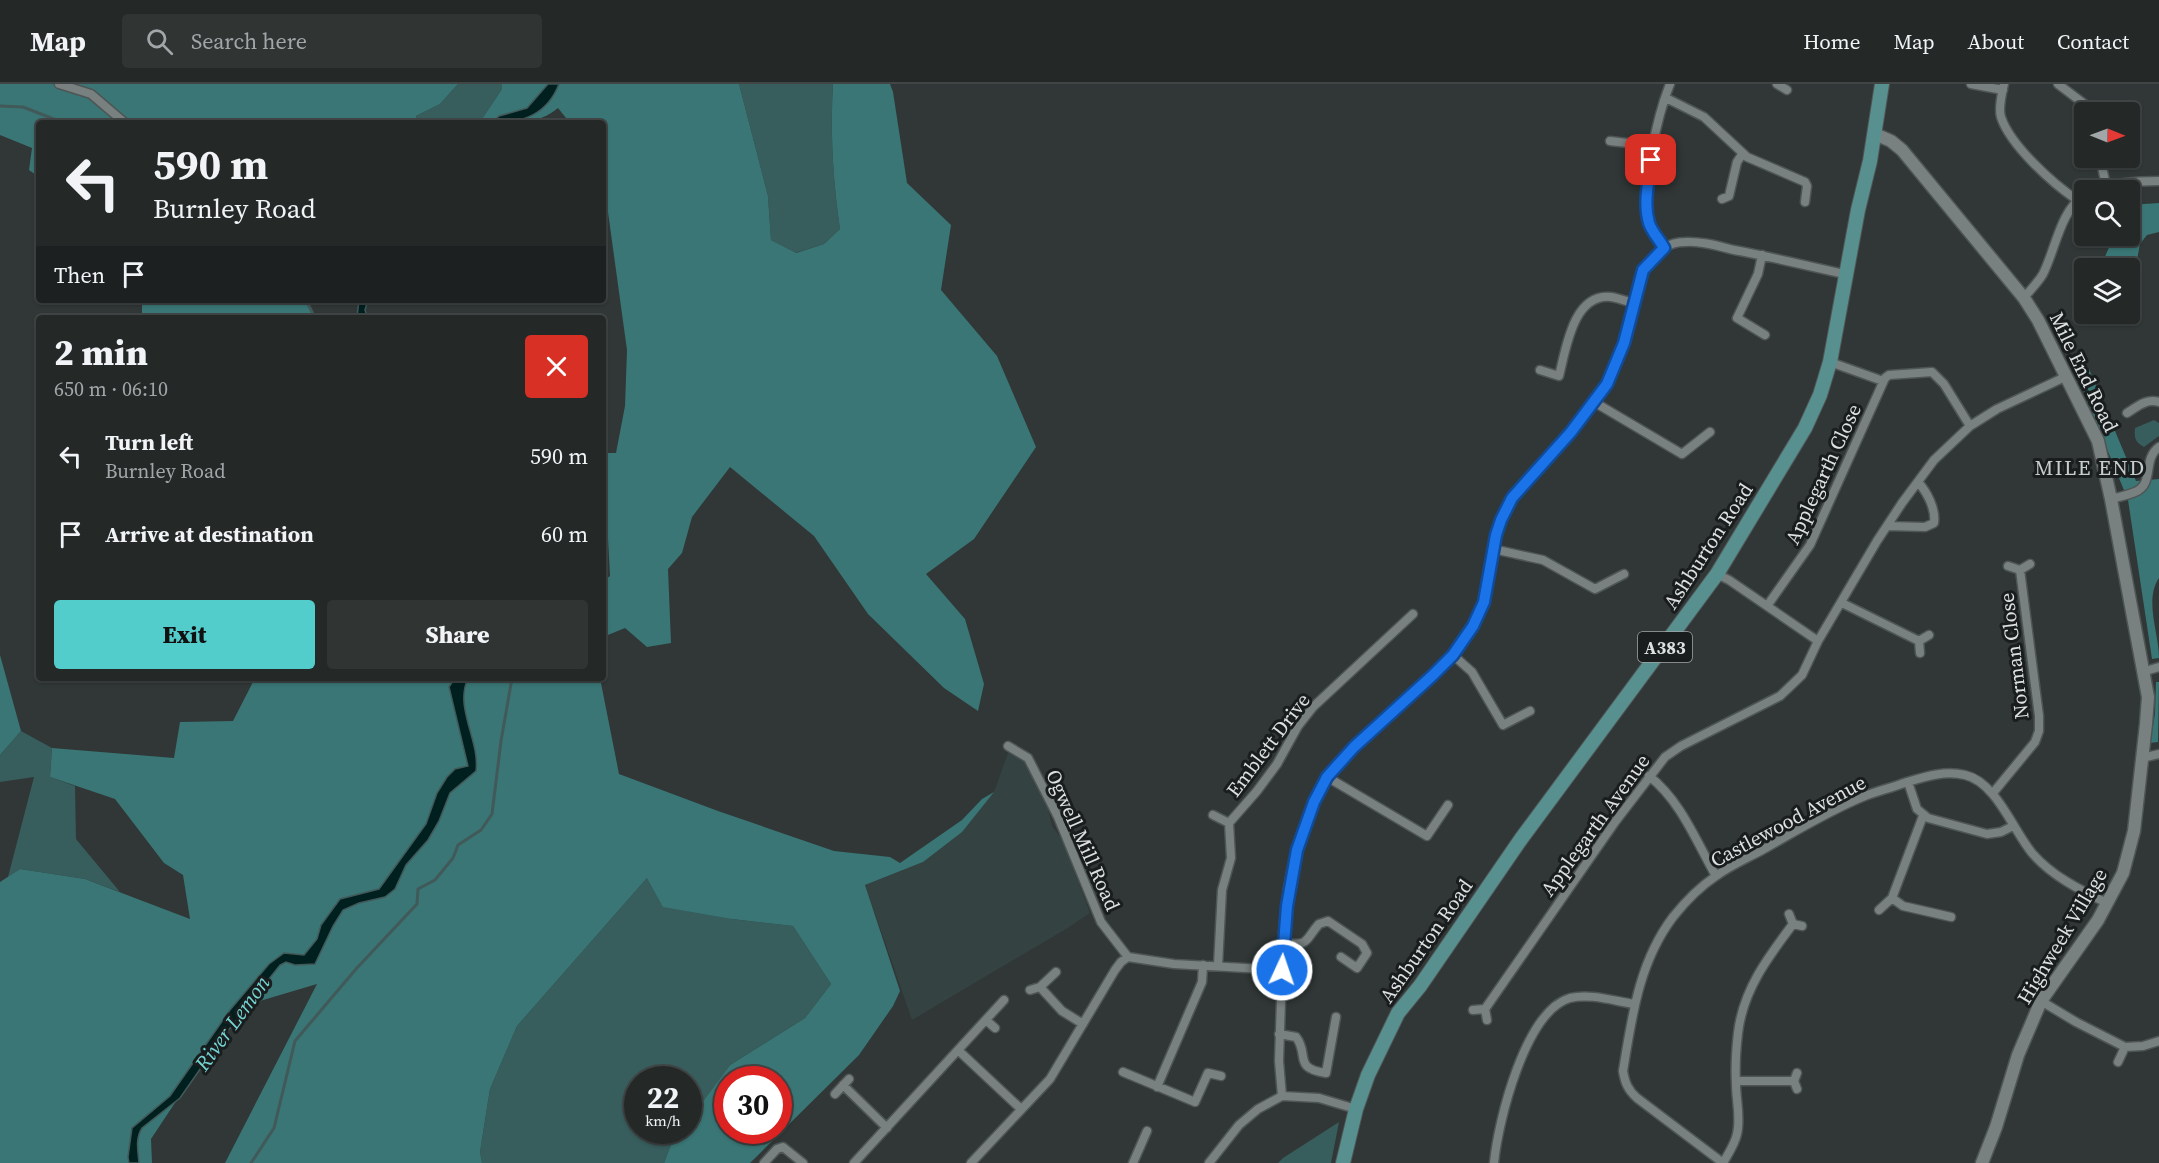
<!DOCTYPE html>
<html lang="en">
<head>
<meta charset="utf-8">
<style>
	:root { --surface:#242928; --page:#303534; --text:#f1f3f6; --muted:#a3a6a8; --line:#414545; --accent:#53cdcb }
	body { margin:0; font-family:"Source Serif 4",serif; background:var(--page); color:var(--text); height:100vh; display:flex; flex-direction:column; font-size:22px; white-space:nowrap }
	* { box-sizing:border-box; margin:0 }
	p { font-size:20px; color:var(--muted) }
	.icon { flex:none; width:33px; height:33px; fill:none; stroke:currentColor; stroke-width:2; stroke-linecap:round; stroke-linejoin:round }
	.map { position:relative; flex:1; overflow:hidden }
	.panel { position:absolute; left:36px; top:231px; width:570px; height:366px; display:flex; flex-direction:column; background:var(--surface); border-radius:6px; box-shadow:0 2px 4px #0004,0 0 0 2px var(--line) }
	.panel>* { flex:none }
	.banner { position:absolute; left:36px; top:36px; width:570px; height:183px; border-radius:6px; box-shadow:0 2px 4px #0004,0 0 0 2px var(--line); background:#242928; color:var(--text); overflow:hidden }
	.needle { width:39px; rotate:91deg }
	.fabs { position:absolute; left:2074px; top:18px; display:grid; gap:12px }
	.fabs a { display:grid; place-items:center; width:66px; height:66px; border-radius:6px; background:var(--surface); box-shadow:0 2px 4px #0004,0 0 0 2px var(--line); font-size:30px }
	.speed { position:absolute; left:624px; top:982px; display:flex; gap:12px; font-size:30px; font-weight:700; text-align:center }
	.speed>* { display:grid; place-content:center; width:78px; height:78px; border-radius:50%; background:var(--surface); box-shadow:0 2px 4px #0004,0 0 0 2px var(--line); line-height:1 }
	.speed small { font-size:15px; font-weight:400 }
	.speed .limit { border:9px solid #d22; background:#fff; color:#111 }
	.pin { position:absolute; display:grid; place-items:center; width:51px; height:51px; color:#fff; margin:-26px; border-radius:12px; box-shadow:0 3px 9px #0006 }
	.me { position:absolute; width:66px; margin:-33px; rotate:3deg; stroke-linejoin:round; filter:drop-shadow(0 0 4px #0008) }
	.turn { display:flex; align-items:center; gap:21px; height:126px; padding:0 18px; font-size:27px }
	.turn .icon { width:78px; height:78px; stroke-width:2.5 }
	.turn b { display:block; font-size:42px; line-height:51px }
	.then { display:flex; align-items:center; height:57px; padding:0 18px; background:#0003; gap:12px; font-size:22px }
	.round { display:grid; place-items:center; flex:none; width:63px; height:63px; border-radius:6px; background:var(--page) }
	.headline { display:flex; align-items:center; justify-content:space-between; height:102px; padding:0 18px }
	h1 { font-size:36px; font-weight:800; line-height:45px }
	.primary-button { display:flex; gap:12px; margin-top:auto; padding:12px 18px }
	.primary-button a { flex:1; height:69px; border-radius:6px; background:var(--accent); color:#111; font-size:24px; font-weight:800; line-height:69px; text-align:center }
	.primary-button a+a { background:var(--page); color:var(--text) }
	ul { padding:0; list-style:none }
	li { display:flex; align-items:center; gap:18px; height:78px; padding:0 18px }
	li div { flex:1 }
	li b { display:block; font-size:22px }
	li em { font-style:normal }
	header { display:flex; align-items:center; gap:36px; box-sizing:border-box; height:84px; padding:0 30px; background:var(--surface); border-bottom:2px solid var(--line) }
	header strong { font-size:28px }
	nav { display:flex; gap:33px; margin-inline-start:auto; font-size:21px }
	.search { width:420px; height:54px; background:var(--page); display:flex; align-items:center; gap:15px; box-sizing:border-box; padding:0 21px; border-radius:6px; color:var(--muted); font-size:22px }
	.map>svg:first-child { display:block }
	.built { fill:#344242 }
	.green { fill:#375d5c }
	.forest { fill:#397675; fill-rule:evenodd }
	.water { fill:#001f1f; stroke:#425959; stroke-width:1.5 }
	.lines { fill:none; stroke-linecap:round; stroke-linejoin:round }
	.stream { stroke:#425959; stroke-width:3 }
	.street-casing { stroke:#4f5555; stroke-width:11 }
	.secondary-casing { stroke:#4f5555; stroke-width:15 }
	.primary-casing { stroke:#4f5555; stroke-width:16 }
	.street { stroke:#798180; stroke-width:8 }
	.secondary { stroke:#798180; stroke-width:12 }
	.primary { stroke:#57908f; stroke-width:14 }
	.route-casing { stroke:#114b97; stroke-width:15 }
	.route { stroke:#1a73e8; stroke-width:10 }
	.labels { text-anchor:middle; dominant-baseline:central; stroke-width:6; stroke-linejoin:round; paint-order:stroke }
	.shield { fill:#1a1d1d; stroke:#a2a6a6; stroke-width:1.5 }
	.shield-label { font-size:18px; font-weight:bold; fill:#dde1e1 }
	.street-label { font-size:20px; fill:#dde1e1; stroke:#1a1d1d }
	.neighbourhood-label { font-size:21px; letter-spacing:1.5px; fill:#c5cdcd; stroke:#1a1d1d }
	.water-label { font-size:21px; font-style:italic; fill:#74d6d4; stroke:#1a1d1d }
</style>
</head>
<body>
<header>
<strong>Map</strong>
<div class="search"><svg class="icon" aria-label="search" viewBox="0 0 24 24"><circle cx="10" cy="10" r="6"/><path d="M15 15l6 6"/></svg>Search here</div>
<nav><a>Home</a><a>Map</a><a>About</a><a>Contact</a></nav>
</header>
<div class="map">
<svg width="2159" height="1079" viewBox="0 0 2159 1079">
	<rect width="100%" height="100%" fill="#303736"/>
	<path class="built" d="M1008 669 1025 678 1045 712 1052 742 1063 757 1090 829 1066 845 912 936 865 801 923 778 994 708Z"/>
	<path class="green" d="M458 0H502V5L482 35 475 39H417L416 32 440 20Z
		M739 0H833C830 48 833 97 840 145L824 160 795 169 771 156 768 112Z
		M2154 336 2159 339V352L2144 363C2135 358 2134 354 2135 344Z
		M21 647 52 664 50 693 75 702 76 755 120 808 85 795 20 785 8 793 34 693 0 698V671Z
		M647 794 732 835 793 842 831 900 805 934 730 981 689 1036 688 996H638V1047H680L672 1058 664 1079H482L480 1068 490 1005 517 942Z
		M1339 1038 1331 1079H1278L1283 1074Z"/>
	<path class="forest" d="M0 0H458L440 20 416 32 417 39H39V93L29 86 32 64 0 51Z
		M502 0H739L768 112 771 156 796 169 824 160 840 145C833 97 830 48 833 0H890L893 8 907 99 951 141 941 206 997 272 1036 363 974 455 926 490 965 535 984 600 978 627 944 604 868 530 814 452 730 383 692 433 682 469 668 485 671 559 647 563 625 544 603 553V497L610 492 607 436 603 435V369H616L625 322 627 266 603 92V39H570L558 24C534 44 505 39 475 39L482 35 502 5Z
		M2159 119V148L2147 151 2140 160 2130 213V184H2100L2114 152H2130V121Z
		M135 216H306L315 234H142V220Z
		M2089 285 2136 397 2159 395V494C2144 516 2159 549 2159 574L2152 575 2128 416 2077 292Z
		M0 571 21 647 0 671Z
		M255 594H600L619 690 718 727 834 767 890 773 900 779 962 736 982 715 994 708 962 748 923 778 865 801 900 907 893 922 859 971 750 1079H664L672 1058 680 1047H688L689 1036 730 981 805 934 831 900 793 842 732 835 663 823 647 794 517 942 490 1005 480 1068 482 1079H225L317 900 250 920 204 975 151 1055 152 1079H0V798L20 785 85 795 190 835 183 791 164 779 115 715 50 693 52 664 174 674 180 638 233 637ZM728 996H778V1047H728Z
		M2156 598H2159L2158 658 2150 659 2155 630Z"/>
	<path class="water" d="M548 0H559C547 31 522 39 492 39L499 32 527 24Z
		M359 216H368L365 226 368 234H354L357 233Z
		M455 594H468C454 624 480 656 476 687L450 709 439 737 428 756 406 781 395 805 385 813 359 819 343 826 333 842 315 880 295 881 286 878 280 881 219 958 180 1014 142 1044C135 1055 138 1067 139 1079H129L128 1073 132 1044 170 1012 230 926 269 880 284 869 304 871 317 855 321 841 340 815 379 805 426 740 437 709 447 693 455 685 468 682 449 603Z"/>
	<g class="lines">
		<path class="stream" d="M0 22 23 23 64 39
			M306 216 315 234
			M251 1079 274 1044 295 957 356 885 417 820 418 805 435 796 453 774 458 761 481 746 492 730 501 657 512 594"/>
		<defs>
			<path id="street" d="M59 0 91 10 125 39
				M1777 0 1787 6
				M1971 0 2003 6
				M2004 0C2002 9 1998 24 2001 33 2010 61 2052 99 2077 116
				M2058 0 2087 22 2089 28
				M1666 14 1704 33 1747 73 1805 98 1807 102 1805 118
				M1610 57 1653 62
				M2100 74 2106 101
				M2091 106C2114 99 2135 97 2159 97
				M1722 115 1729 112 1737 78 1743 69
				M1664 164C1659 156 1652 148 1649 139 1639 109 1658 30 1670 0
				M1762 171 1758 190 1737 234 1765 251
				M2028 209C2033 203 2039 197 2043 190 2056 164 2060 127 2085 110
				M1830 278 1883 297
				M1540 286 1559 292C1566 265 1573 209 1611 213 1618 214 1626 217 1633 219
				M1594 318 1682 370 1710 348
				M2127 329C2137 323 2146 314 2159 318
				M2111 415C2119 413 2128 411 2135 408 2155 400 2142 375 2159 363
				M1887 442 1925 443 1934 439C1936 425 1927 408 1918 398
				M1493 465 1543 476 1595 505 1624 490
				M2008 482 2020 486 2030 480
				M1717 490 1729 496 1818 557
				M1842 519 1919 557
				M1767 522 1810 461 1885 294 1889 291 1932 288 1944 300 1970 342
				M1920 569 1919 557 1929 551
				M1453 571 1472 588 1503 641 1530 627
				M2142 588 2159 583
				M1008 662 1028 674 1058 733 1101 838 1128 873 1174 880 1282 886 1279 977 1282 1012
				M2142 674 2159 670
				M1649 692C1681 717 1696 757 1716 792
				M1327 693 1427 752 1448 721
				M1908 698 1917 725 1928 734 1987 750 2001 748 2013 742
				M1993 709 2035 658 2039 647V632L2020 486
				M1213 731 1229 739
				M1923 732 1892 814 1903 822 1951 833
				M1879 826 1892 814
				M1789 830 1793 840 1802 842
				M1284 859C1310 862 1304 857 1319 840L1328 837 1362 860 1367 869 1357 884 1341 873
				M1218 881 1222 806 1231 774 1229 739 1257 707 1277 680 1298 642 1313 623 1413 530
				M1282 886C1282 816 1294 735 1338 679 1383 634 1437 598 1472 544 1493 511 1486 470 1501 435 1524 385 1579 350 1607 299 1614 287 1620 271 1624 258 1634 225 1633 185 1664 164 1670 160 1678 158 1685 158 1702 157 1718 162 1734 166 1772 173 1808 182 1845 190
				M1056 888 1040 903 1062 927 1083 940
				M1030 906 1040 903
				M2041 917 2076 938 2125 963 2143 962 2159 957
				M1485 925 1615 738 1665 673 1681 662 1780 612 1802 591 1818 557 1877 457 1902 419 1934 376 1970 342 1997 325 2065 293
				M1473 926 1485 925 1487 936
				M986 936 995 944
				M1279 950 1296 953C1310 971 1292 984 1326 989L1336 933
				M959 967 1021 1025
				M2118 978 2125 963
				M1123 988 1195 1018 1208 989 1221 992
				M1736 997H1794
				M843 1001 887 1044
				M1157 1003 1202 898 1203 881
				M1797 1005 1794 997 1797 989
				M835 1010 849 995
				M764 1079 777 1065 783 1063 803 1079
				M854 1079 1004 916
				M971 1079 1050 995 1115 886 1121 878 1128 873
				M1133 1079 1147 1047
				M1209 1079 1239 1041 1258 1025 1282 1012 1319 1014 1356 1025
				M1494 1079C1498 1038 1525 927 1570 914 1590 909 1614 917 1634 920
				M1723 1079 1637 1014C1628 1006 1625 999 1623 987 1632 932 1639 878 1673 833 1685 818 1701 802 1716 792 1731 781 1748 774 1764 765 1796 747 1830 726 1865 712 1877 707 1891 704 1904 699 1924 693 1944 686 1965 691 1996 698 2013 746 2032 769 2052 792 2080 806 2107 819
				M1723 1079C1728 1070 1735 1060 1737 1050 1741 1034 1736 1016 1736 1000 1735 983 1736 966 1738 949 1743 906 1768 873 1793 840"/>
			<path id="secondary" d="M1875 50 1891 57 1902 66 2024 214 2038 236 2098 357 2111 415 2148 613 2146 640 2134 747 2123 789 2098 836 2041 917 2018 971 1996 1043 1982 1079"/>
			<path id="primary" d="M1343 1079 1356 1025 1368 991 1398 929 1420 902 1521 755 1717 490 1805 344 1820 311 1830 278 1858 126 1870 77 1882 0"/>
		</defs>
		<use href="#street" class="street-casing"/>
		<use href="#secondary" class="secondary-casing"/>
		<use href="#primary" class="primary-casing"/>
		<use href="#street" class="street"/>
		<use href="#secondary" class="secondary"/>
		<use href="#primary" class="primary"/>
	</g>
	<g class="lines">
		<defs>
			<path id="route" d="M1282 886 1287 822 1297 766 1314 718 1327 693 1354 663 1432 592 1453 571 1473 542 1484 518 1496 451 1501 436 1512 414 1571 348 1607 300 1624 259 1643 186 1664 164C1659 155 1652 148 1649 139 1643 119 1649 96 1651 76"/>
		</defs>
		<use href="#route" class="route-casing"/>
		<use href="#route" class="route"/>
	</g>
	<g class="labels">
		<rect class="shield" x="1638" y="548" width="54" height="30" rx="4.5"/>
		<g class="shield-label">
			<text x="1665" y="563">A383</text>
		</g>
		<g class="street-label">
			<text transform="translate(2084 288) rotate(64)">Mile End Road</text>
			<text transform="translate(1823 390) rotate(-65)">Applegarth Close</text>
			<text transform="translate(1708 462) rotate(-57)">Ashburton Road</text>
			<text transform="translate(2014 572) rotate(-97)">Norman Close</text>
			<text transform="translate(1268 661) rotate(-53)">Emblett Drive</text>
			<text transform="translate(1788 737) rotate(-28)">Castlewood Avenue</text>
			<text transform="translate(1595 741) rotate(-54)">Applegarth Avenue</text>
			<text transform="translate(1083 756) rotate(66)">Ogwell Mill Road</text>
			<text transform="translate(2062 852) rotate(-59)">Highweek Village</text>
			<text transform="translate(1426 857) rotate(-55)">Ashburton Road</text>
		</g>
		<g class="neighbourhood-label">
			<text x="2090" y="383">MILE END</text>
		</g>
		<g class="water-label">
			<text transform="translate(232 939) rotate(-54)">River Lemon</text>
		</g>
	</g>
</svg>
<div class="fabs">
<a><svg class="needle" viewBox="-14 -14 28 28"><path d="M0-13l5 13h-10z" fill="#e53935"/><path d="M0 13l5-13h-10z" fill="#a3a6a8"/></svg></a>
<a><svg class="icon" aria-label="search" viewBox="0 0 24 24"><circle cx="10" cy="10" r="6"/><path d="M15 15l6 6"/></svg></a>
<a><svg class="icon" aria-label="layers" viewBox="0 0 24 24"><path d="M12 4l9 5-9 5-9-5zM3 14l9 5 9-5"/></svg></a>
</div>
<div class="speed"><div>22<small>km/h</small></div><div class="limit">30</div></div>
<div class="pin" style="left:1651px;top:76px;background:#d93025"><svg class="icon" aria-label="arrive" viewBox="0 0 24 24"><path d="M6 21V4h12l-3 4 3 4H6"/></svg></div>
<svg class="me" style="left:1282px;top:886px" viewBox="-20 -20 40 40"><circle r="17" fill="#1a73e8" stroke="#fff" stroke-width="3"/><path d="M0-11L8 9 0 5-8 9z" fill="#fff"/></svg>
<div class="banner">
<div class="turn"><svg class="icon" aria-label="left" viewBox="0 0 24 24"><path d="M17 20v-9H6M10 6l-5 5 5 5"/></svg><div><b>590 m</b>Burnley Road</div></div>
<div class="then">Then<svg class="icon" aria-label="arrive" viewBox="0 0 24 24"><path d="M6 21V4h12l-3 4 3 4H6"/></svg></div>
</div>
<section class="panel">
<div class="headline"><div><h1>2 min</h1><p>650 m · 06:10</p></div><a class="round" style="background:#d93025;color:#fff"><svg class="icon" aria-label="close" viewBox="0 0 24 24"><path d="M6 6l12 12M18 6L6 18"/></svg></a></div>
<ul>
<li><svg class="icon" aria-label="left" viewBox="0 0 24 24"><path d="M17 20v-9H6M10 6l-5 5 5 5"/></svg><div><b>Turn left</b><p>Burnley Road</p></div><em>590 m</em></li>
<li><svg class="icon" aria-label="arrive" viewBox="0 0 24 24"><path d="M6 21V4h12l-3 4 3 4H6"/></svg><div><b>Arrive at destination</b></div><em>60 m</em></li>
</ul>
<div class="primary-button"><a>Exit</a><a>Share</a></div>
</section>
</div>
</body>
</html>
